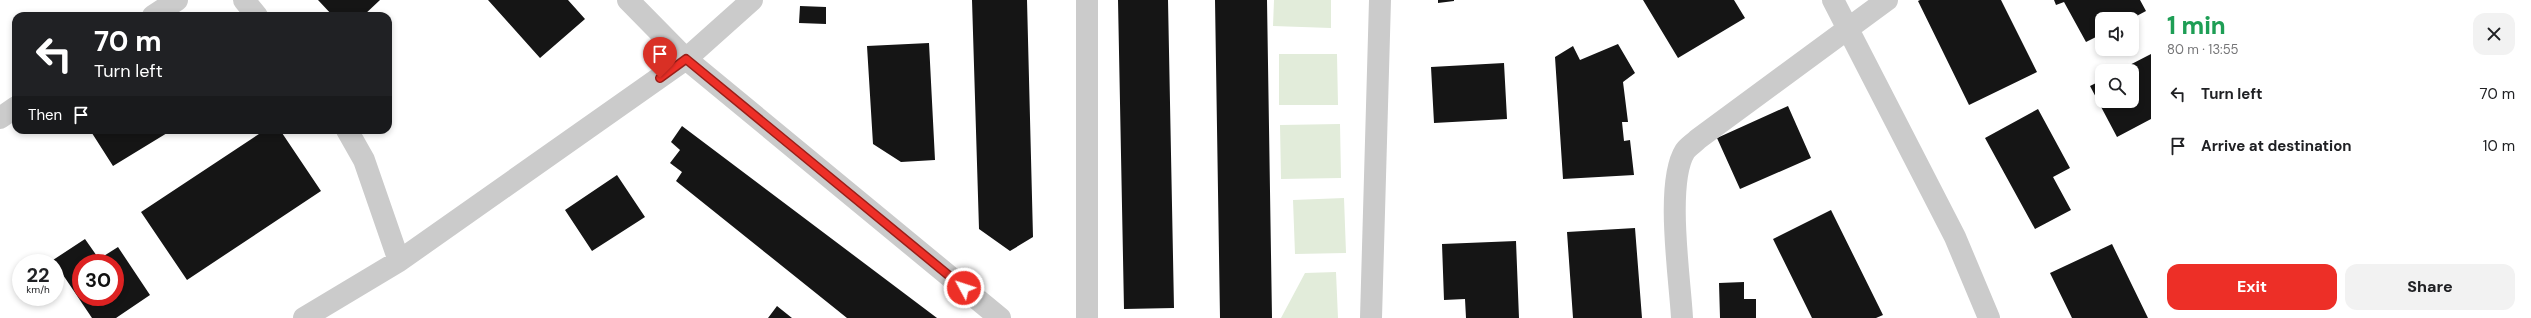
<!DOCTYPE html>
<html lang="en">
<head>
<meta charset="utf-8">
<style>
	:root { --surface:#fff; --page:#f2f2f2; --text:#202124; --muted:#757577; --accent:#ed2f27 }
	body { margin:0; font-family:"DM Sans",sans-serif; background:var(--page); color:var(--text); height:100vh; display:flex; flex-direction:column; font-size:15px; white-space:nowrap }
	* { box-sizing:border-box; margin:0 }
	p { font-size:13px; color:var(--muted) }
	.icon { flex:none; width:22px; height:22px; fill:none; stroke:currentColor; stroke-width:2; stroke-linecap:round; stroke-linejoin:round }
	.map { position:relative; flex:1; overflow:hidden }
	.sheet { display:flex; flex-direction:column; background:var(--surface); width:380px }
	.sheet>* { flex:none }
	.top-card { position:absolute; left:12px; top:12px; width:380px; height:122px; border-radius:12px; box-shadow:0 2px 6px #0003; background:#202124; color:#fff; overflow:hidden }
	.buttons { position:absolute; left:2095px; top:12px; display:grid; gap:8px }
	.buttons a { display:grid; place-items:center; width:44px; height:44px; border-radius:8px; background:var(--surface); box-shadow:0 2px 6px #0003; font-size:20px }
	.speed { position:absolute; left:12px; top:254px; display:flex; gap:8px; font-size:20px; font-weight:700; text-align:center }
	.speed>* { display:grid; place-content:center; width:52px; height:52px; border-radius:50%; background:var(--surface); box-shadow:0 2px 6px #0003; line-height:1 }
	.speed small { font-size:10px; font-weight:400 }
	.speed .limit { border:6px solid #d22; background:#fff; color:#111 }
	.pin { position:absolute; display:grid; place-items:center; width:34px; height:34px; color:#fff; margin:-41px -17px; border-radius:50% 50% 50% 0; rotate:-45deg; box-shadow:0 0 4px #0007 }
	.pin .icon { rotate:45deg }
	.me { position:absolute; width:44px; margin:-22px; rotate:310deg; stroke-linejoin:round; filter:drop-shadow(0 0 3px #0008) }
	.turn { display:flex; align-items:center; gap:14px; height:84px; padding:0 16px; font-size:18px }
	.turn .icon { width:52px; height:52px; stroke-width:2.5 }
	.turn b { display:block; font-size:28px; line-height:34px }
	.then { display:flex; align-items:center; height:38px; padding:0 16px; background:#0003; gap:8px; font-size:15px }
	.round { display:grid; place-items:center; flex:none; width:42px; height:42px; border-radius:12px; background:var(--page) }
	.headline { display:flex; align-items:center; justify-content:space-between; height:68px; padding:0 16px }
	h1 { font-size:24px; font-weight:800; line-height:30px; color:#1e9e55 }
	.action { display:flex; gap:8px; margin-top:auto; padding:8px 16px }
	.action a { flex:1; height:46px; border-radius:12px; background:var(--accent); color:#fff; font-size:16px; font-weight:800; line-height:46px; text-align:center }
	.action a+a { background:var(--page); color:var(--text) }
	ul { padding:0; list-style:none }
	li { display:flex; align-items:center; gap:12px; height:52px; padding:0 16px }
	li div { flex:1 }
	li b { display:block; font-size:15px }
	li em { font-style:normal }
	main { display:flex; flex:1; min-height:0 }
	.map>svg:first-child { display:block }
	.green { fill:#e2ecda }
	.building { fill:#151515; fill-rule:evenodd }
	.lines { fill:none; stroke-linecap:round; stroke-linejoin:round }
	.minor { stroke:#cbcbcb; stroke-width:22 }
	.route-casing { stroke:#9a1f19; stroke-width:10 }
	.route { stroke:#ed2f27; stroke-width:7 }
</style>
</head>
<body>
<main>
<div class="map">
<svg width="2151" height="318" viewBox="0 0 2151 318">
	<rect width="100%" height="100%" fill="#fff"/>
	<path class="green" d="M1274 0H1331V28L1273 26Z
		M1279 54H1337L1338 105H1279Z
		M1340 124 1341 178 1281 179 1280 125Z
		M1344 198 1346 253 1295 254 1293 200Z
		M1336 272 1338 318H1281L1305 273Z"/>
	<path class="building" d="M318 0H380L363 16H333Z
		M488 0H568L585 19 540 58Z
		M972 0H1027L1033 237 1010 251 979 229Z
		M1118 0H1168L1174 308 1124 309Z
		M1215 0H1267L1272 318H1220Z
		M1438 0H1454V1L1438 3Z
		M1643 0H1734L1745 18 1678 58Z
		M1920 0H2001L2037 72 1969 105 1918 1Z
		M2054 0H2140L2146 11 2131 19H2102V34L2086 42 2064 2 2056 5Z
		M800 6 826 7V24L799 23Z
		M929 43 935 160 901 162 873 144 867 46Z
		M1618 44 1635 73 1623 82 1628 122H1622L1624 141 1630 140 1634 175 1563 179 1555 57 1573 46 1580 60Z
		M2151 54V119L2117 137 2090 86 2102 80V101H2132V71H2118Z
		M1504 63 1507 119 1434 123 1431 67Z
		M1788 106 1811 158 1740 189 1717 138Z
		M2038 109 2070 168 2053 177 2071 210 2035 229 1985 138Z
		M682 126 937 318H847L676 181 682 172 670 163 680 150 671 142Z
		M90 130H172L113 166Z
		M265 130H280L321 191 187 280 141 212Z
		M617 175 645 217 592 251 565 210Z
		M1831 210 1883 315 1876 318H1812L1773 239Z
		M1635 228 1642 318H1573L1567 232Z
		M85 239 99 259 118 247 150 295 116 318H92L53 260ZM81 263H115V297H81Z
		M1516 241 1519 318H1466L1465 299 1444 300 1442 244Z
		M2112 244 2148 318H2072L2050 273Z
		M1744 282V299H1756V318H1720L1719 283Z
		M777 306 792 318H768Z"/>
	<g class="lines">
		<path class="minor" d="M244 0 257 16
			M628 0 686 59 1000 318
			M1087 0V318
			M1833 0 1955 237 1989 318
			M153 16 177 0
			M0 118 16 107
			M347 130 364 160 399 261
			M304 318 399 261 686 59 752 0
			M1371 318 1380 0
			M1682 318C1680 279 1665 183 1685 151 1688 147 1694 143 1698 139L1887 0"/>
	</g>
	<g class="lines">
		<defs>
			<path id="route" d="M660 78 686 59 964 288"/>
		</defs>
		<use href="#route" class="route-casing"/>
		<use href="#route" class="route"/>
	</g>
</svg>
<div class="buttons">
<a><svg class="icon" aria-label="sound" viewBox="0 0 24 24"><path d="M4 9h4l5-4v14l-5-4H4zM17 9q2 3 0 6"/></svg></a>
<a><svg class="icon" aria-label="search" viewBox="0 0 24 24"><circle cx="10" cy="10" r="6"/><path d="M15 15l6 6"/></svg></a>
</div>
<div class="speed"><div>22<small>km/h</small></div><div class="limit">30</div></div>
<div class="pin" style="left:660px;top:78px;background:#d93025"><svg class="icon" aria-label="arrive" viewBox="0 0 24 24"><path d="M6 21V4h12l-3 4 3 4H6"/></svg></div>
<svg class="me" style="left:964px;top:288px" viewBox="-20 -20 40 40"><circle r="17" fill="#ed2f27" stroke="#fff" stroke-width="3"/><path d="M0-11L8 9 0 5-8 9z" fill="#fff"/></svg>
<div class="top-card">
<div class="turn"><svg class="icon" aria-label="left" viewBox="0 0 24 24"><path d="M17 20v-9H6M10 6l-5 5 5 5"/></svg><div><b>70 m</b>Turn left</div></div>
<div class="then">Then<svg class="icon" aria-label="arrive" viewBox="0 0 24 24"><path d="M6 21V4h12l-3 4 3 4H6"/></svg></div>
</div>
</div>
<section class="sheet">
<div class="headline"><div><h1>1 min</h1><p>80 m · 13:55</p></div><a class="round"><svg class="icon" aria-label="close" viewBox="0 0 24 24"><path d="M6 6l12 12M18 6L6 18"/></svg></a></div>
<ul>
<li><svg class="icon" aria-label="left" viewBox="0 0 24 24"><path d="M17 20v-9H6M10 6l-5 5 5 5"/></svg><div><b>Turn left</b></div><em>70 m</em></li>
<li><svg class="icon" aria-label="arrive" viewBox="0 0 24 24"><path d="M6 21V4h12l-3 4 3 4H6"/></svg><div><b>Arrive at destination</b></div><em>10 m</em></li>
</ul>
<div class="action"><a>Exit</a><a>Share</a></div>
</section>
</main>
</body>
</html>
